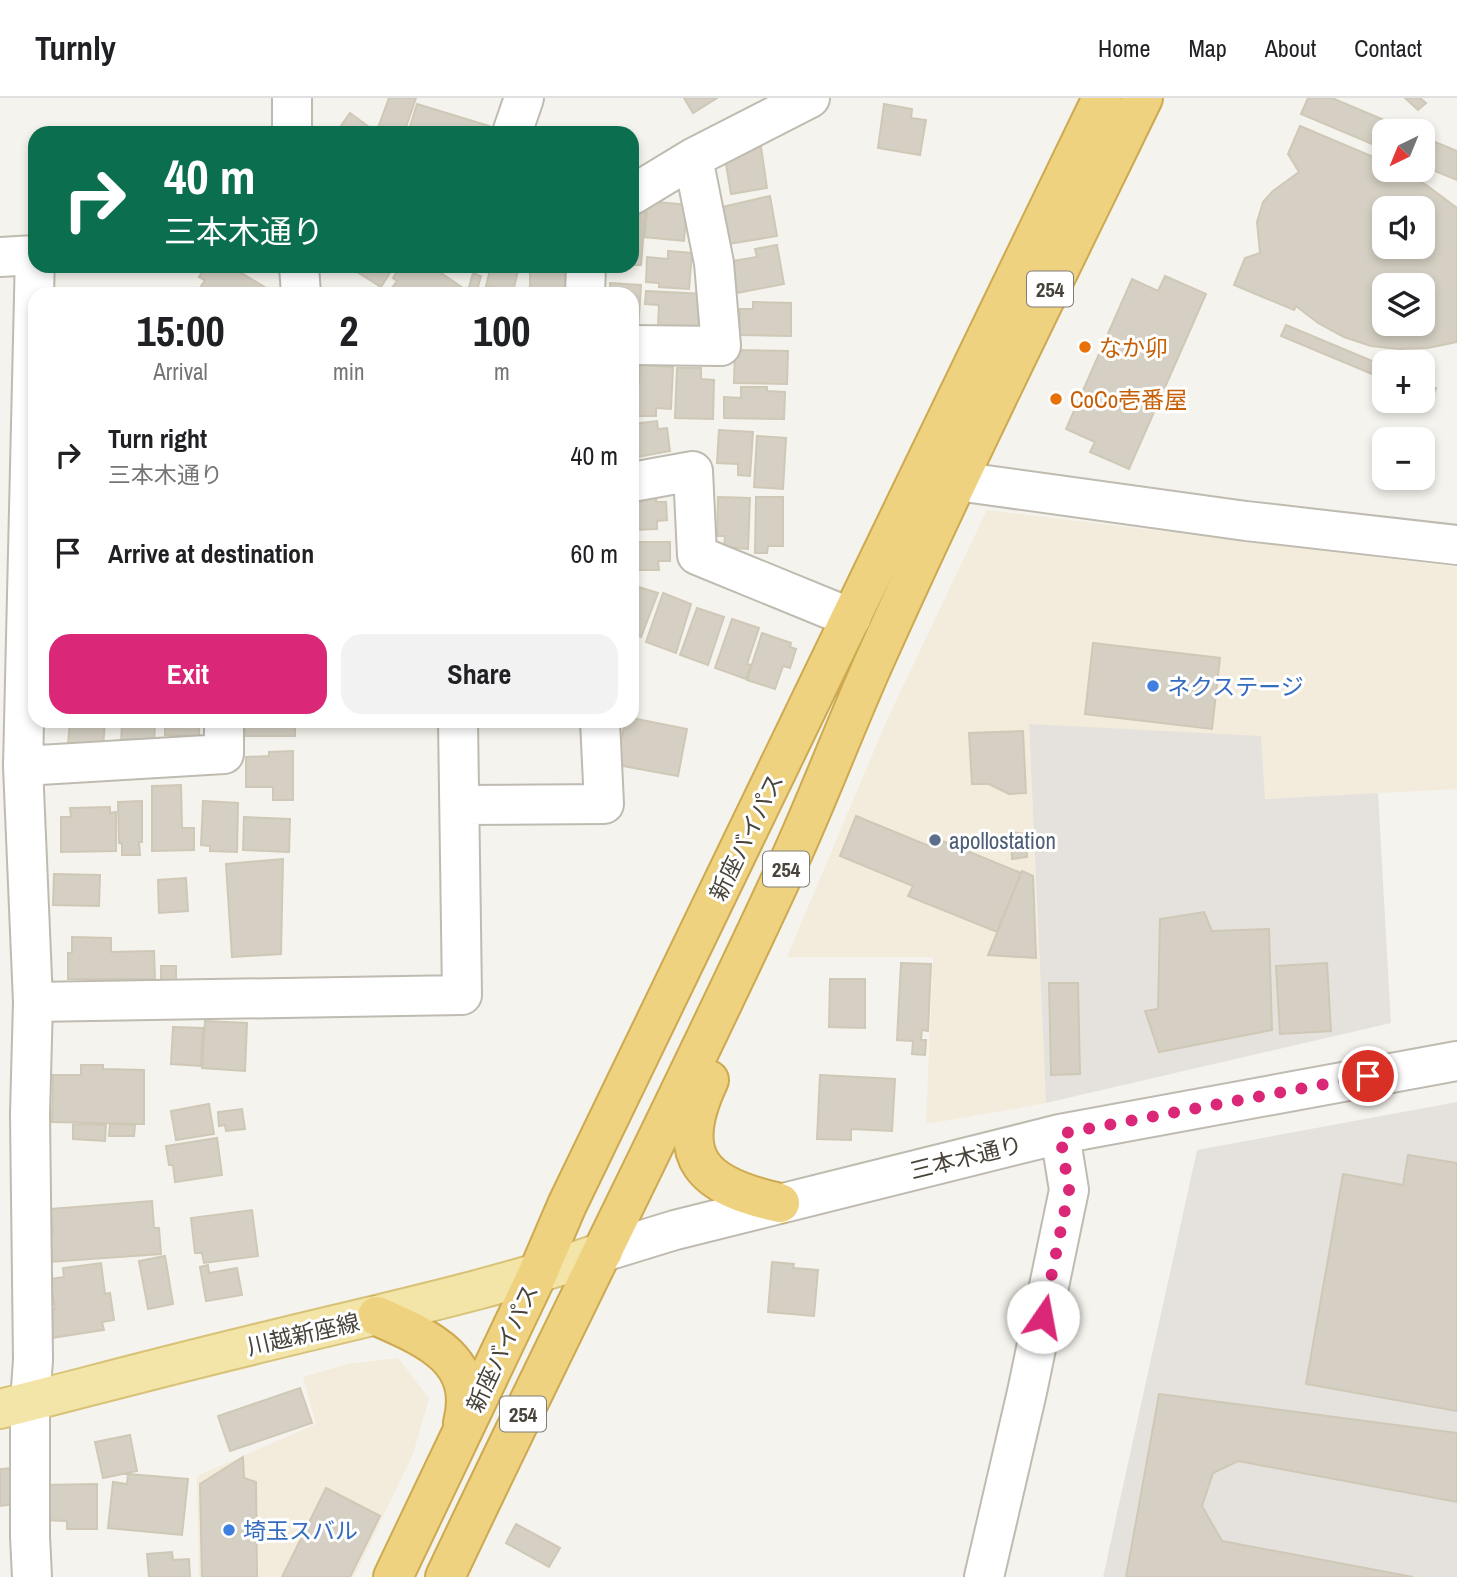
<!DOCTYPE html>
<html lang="en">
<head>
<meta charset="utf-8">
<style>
	:root { --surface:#fff; --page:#f2f2f2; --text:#202124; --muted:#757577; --line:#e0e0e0; --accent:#db2777 }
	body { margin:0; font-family:"Archivo Narrow","Noto Sans JP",sans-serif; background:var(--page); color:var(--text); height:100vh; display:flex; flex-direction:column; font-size:26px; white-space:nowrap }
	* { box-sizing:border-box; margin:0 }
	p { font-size:23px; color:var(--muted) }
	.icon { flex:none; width:38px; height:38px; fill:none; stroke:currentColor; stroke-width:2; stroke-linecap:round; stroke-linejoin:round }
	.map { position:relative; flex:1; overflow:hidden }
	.drawer { position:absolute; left:28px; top:189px; width:611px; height:441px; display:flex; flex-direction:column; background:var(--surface); border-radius:21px; box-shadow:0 4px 10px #0003 }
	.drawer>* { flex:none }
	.top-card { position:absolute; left:28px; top:28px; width:611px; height:147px; border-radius:21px; box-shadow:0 4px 10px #0003; background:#0b6e4f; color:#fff; overflow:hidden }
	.needle { width:46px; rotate:223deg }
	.buttons { position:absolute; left:1372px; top:21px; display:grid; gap:14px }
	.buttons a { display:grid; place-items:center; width:63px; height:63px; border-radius:14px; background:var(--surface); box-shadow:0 4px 10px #0003; font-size:35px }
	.pin { position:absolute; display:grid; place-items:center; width:60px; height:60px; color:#fff; margin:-30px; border:4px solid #fff; border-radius:50%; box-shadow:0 2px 7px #0007 }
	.me { position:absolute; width:77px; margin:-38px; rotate:12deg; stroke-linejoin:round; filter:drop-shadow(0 0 5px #0008) }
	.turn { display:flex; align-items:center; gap:24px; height:147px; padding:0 21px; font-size:32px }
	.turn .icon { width:91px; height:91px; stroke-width:2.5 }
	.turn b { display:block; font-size:49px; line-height:60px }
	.eta { display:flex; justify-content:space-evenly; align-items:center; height:119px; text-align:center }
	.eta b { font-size:42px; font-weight:700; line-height:49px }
	.button { display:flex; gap:14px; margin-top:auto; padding:14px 21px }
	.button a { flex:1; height:80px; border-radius:21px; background:var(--accent); color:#fff; font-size:28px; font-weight:700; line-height:80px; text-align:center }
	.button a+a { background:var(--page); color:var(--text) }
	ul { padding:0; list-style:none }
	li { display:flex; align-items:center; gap:21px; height:98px; padding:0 21px }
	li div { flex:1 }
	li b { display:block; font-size:26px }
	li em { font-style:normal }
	header { display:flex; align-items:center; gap:42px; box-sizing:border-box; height:98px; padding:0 35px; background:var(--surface); border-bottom:2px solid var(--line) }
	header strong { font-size:33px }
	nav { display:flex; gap:38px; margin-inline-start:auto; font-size:24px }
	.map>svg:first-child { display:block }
	.commercial { fill:#f3ebdb }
	.industrial { fill:#e5e2de }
	.building { fill:#d5d0c3; stroke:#cfc8b7; stroke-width:2; fill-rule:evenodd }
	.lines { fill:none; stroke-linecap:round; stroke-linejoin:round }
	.minor-casing { stroke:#bfbbb0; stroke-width:42 }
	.major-casing { stroke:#d7c278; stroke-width:42 }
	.highway-casing { stroke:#cda94f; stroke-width:42 }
	.minor { stroke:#fff; stroke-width:38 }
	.major { stroke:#f3e4a7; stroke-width:38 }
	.highway { stroke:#eed27f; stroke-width:38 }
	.route { stroke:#db2777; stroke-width:12; stroke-dasharray:0 21.6 }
	.food-dot { fill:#e8710a; stroke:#fff; stroke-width:2.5 }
	.shop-dot { fill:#3f7fe0; stroke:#fff; stroke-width:2.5 }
	.service-dot { fill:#5c6f8a; stroke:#fff; stroke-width:2.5 }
	.labels { text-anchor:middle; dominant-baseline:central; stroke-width:6; stroke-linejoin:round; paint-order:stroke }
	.shield { fill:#fff; stroke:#807c76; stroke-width:2 }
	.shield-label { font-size:21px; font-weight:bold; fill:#49443b }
	.food-label { font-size:23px; fill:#c56008; stroke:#fff; text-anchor:start }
	.shop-label { font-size:23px; fill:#366cbe; stroke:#fff; text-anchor:start }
	.street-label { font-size:23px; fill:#49443b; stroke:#fff }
	.service-label { font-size:23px; fill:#4e5e75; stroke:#fff; text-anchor:start }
</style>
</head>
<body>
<header>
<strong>Turnly</strong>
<nav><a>Home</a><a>Map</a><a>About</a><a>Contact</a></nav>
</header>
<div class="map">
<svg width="1457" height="1479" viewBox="0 0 1457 1479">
	<rect width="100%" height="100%" fill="#f5f3ed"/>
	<path class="commercial" d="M987 412 1457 469V691L1264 701 1029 627 1046 1005 926 1026 933 859H787L887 622Z
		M398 1260 429 1300 413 1356 354 1479H199L197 1378 316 1326 303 1279 348 1266Z"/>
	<path class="industrial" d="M1029 626 1261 638 1265 701 1378 695 1391 925 1046 1005Z
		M1457 1004V1479H1103L1197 1052Z"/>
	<path class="building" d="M389 0H416L404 35H391L378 30Z
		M684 0H717L693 15Z
		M1308 0H1332L1410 33H1384V51L1301 16Z
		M1405 0H1420L1426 5 1418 12Z
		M417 6 489 28 487 35H408Z
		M884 6 912 11 911 20 926 22 920 57 878 50Z
		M350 15 369 29 365 35H336Z
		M1300 28 1376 60 1373 68 1400 74 1425 86 1457 110V244L1428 250 1399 251 1371 248 1344 239 1318 225 1296 208 1294 212 1234 187 1245 160 1260 155 1257 124 1263 104 1273 93 1299 74 1288 56ZM1384 110H1423V149H1384ZM1384 187H1423V226H1384Z
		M1423 39 1457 53V82L1423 68Z
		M761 49 767 90 731 96 725 60 737 53Z
		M770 98 777 138 728 146 722 109Z
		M648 103 687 107 684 143 644 139Z
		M646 106 641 167H632V116Z
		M777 147 784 186 737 195 732 163 757 159 755 151Z
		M668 153 692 155 689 191 659 189V185L646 184 647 159 668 161Z
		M205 168H230L271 193 270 196H210L200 190 205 182 199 179Z
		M348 168H394L381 189Z
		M401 168H431L463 190 460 196H401L392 190 397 183 393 180Z
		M491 168H519L513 194 486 188Z
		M539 168H568L569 192 530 193V174L539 173Z
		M473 175 481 178 476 196H467Z
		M1165 178 1206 196 1129 371 1090 354 1095 344 1066 331 1132 181 1158 193Z
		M610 185 641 187 638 233H632V196H610Z
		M646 193 704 196 700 231 658 228 659 207 645 206Z
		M753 204 791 205V238L740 237V211H753Z
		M1286 227 1384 268V281L1281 238Z
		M735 252 788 253 787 286 734 285Z
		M640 267 673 269 671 311 656 310V318H632V286H639Z
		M677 270H701V281L714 282 713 321 675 320Z
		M1423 284 1436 290 1432 301 1423 297Z
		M741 289H767V293L785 294 784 321 724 320V299L741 300Z
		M657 323 658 331 667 330 670 353 632 360V326Z
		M719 332 753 334 750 378 738 377V366L717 365Z
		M757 338 786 340 783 391 754 389Z
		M632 398H657L656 404H666L667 422 657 423V431L632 432Z
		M718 399 750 400 748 451 724 449 725 438H717Z
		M756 399H783V448H768L767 455H755Z
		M632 444H670V463H658L659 472H632Z
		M632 487 658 495 641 539 632 536Z
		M663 495 691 506 676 555 646 544Z
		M697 510 724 519 708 567 680 557Z
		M732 521 759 530 747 566 751 567 746 581 715 570Z
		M762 535 791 545 790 549 796 551 790 570 783 568 775 591 747 582Z
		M1093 545 1220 560 1212 631 1085 616Z
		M632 620 687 631 678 678 617 667 625 623H632Z
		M70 623H105L103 650 68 647Z
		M122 623H155L154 648 121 647Z
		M165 623H199V638L165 637Z
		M245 623H295V638H245Z
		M1023 633 1026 695 1009 696 989 686H972L969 635Z
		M293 653V702H273V689H246V659L269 658V654Z
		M181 687 182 730H194V752L152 753V688Z
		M142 703V744H139L140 757H122V746L119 745 118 704Z
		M203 703 238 705 237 754 210 753V748L201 747Z
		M110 709V715L116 714V753L61 754V719H71L70 710Z
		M856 718 929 748 933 739 1021 775 997 834 908 798 913 788 840 758Z
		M244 719 290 721 289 754 243 752Z
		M1011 734 1026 736 1027 759 1012 761Z
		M283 761 281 856 232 859 226 766Z
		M1022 773 1033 778 1036 860 988 857Z
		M54 776 100 777 99 808 53 807Z
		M186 780 188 813 159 815 158 782Z
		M1204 814 1212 833 1269 831 1272 932 1159 954 1145 913 1158 911 1160 821Z
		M72 839 111 840V854L154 853 155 881H68V855H72Z
		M901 865 931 866 928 933 922 932 921 942H926L925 957 912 956 913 943 897 942Z
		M1327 865 1331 933 1280 936 1276 868Z
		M161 868H176V883H161Z
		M830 881H865V930L829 929Z
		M1049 885H1078L1080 976 1051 977Z
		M205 923 247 925 245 973 202 970Z
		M173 929 203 930 201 968 171 966Z
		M81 967H103V971L144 972V1026L52 1024 53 977H81Z
		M820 977 895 981 892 1033 851 1031V1042L817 1041Z
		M209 1006 214 1036 176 1042 171 1013Z
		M242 1011 245 1031 226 1033 225 1027 219 1028 218 1014Z
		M73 1026 106 1027 105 1043 73 1041Z
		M110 1026 135 1027 134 1038H109Z
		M217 1040 222 1077 175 1084 173 1067H169L166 1048Z
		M1408 1057 1457 1065V1313L1306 1286 1343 1076 1403 1087Z
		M152 1103 154 1130H159L161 1156 49 1164 47 1135 53 1134 51 1111Z
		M252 1112 258 1158 204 1165 202 1155H195L191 1120Z
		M165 1158 173 1206 148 1211 139 1163Z
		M772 1164 794 1166 793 1170 818 1172 814 1218 768 1214Z
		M101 1165 105 1196 110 1195 114 1222 102 1224 104 1232 51 1240 47 1212 55 1211 50 1181 64 1179 63 1170Z
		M208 1167 209 1175 237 1170 242 1197 206 1203 200 1169Z
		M300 1290 312 1325 230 1353 218 1318Z
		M1159 1296 1457 1335V1404L1238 1363 1213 1375 1202 1408 1222 1443 1413 1479H1126Z
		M130 1337 137 1373 103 1380 95 1344Z
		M243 1359 244 1380 256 1384 257 1479H202L200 1386Z
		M13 1370 16 1406 0 1408V1371Z
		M128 1376 188 1381 182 1437 108 1430 113 1384 127 1386Z
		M97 1386V1431H67V1423L43 1422V1387Z
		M326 1390 380 1418 350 1479H282Z
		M516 1426 560 1450 549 1469 506 1445Z
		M172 1454 173 1462 189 1461 190 1479H149L147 1456Z"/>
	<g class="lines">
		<defs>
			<path id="minor" d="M292 35V0
				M512 35 524 0
				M632 97 693 60 810 0
				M0 159 35 157
				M299 168 301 196
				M585 196 586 168
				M632 247 721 248 714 165 693 60
				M957 383 1246 423 1457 447
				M632 384 693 373 697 457 851 520
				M23 668 224 656V623
				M460 707 604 706 600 623
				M33 904 462 897 458 623
				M603 1154 675 1132 1060 1036 1457 963
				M32 1479 30 1438V1304L33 1262 30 1016 33 904 23 668 35 156
				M984 1479 1027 1294 1069 1092 1060 1036"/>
			<path id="major" d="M0 1311C83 1290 165 1268 248 1248 367 1218 487 1194 603 1154"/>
			<path id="highway" d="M709 982C672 1061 703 1088 780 1105
				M377 1218C427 1240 479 1261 463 1325
				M393 1479 537 1177 567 1107 1102 0
				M445 1479C557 1241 677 1007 787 768 818 701 844 631 874 564 959 374 1052 187 1143 0"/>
		</defs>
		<use href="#minor" class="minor-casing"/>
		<use href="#major" class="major-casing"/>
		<use href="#highway" class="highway-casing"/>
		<use href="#minor" class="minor"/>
		<use href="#major" class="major"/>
		<use href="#highway" class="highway"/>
	</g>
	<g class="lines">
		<path class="route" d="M1043 1219 1069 1092 1060 1036 1368 978"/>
	</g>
	<g class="food-dot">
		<circle cx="1085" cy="249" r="7"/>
		<circle cx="1056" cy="301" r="7"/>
	</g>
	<g class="shop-dot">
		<circle cx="1153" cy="588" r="7"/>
		<circle cx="229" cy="1432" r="7"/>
	</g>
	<circle class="service-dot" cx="935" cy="742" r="7"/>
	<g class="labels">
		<g class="shield">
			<rect x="1027" y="173.5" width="46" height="35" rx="5"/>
			<rect x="763" y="753.5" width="46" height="35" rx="5"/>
			<rect x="500" y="1298.5" width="46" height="35" rx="5"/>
		</g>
		<g class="shield-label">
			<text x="1050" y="191">254</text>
			<text x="786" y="771">254</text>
			<text x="523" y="1316">254</text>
		</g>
		<g class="food-label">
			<text x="1099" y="249">なか卯</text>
			<text x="1070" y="301">CoCo壱番屋</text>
		</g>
		<g class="shop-label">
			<text x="1167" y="588">ネクステージ</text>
			<text x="243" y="1432">埼玉スバル</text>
		</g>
		<g class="street-label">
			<text transform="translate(746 739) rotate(-64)">新座バイパス</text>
			<text transform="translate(966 1059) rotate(-14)">三本木通り</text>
			<text transform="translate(303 1236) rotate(-13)">川越新座線</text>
			<text transform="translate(502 1250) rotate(-65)">新座バイパス</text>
		</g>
		<g class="service-label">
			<text x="949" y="742">apollostation</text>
		</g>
	</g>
</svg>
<div class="buttons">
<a><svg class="needle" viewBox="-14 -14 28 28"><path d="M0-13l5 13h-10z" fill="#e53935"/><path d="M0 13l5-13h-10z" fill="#757577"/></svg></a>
<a><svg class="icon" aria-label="sound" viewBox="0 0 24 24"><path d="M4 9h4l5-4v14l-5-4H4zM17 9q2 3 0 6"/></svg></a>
<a><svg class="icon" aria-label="layers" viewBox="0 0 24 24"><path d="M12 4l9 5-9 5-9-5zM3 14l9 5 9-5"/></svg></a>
<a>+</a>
<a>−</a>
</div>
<div class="pin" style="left:1368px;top:978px;background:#d93025"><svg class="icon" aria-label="arrive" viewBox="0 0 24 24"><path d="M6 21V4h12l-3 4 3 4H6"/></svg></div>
<svg class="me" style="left:1043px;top:1219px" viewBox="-20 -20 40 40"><circle r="19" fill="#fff"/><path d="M0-13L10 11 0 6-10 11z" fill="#db2777"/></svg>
<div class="top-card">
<div class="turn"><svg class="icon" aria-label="right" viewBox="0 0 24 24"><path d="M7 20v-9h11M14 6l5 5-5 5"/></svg><div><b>40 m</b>三本木通り</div></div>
</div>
<section class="drawer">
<div class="eta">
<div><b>15:00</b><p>Arrival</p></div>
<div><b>2</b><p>min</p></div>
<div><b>100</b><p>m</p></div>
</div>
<ul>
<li><svg class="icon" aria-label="right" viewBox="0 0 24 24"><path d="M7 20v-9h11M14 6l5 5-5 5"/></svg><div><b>Turn right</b><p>三本木通り</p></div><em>40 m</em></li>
<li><svg class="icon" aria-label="arrive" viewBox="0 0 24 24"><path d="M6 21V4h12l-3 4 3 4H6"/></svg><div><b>Arrive at destination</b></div><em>60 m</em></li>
</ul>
<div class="button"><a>Exit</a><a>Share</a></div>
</section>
</div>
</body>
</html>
